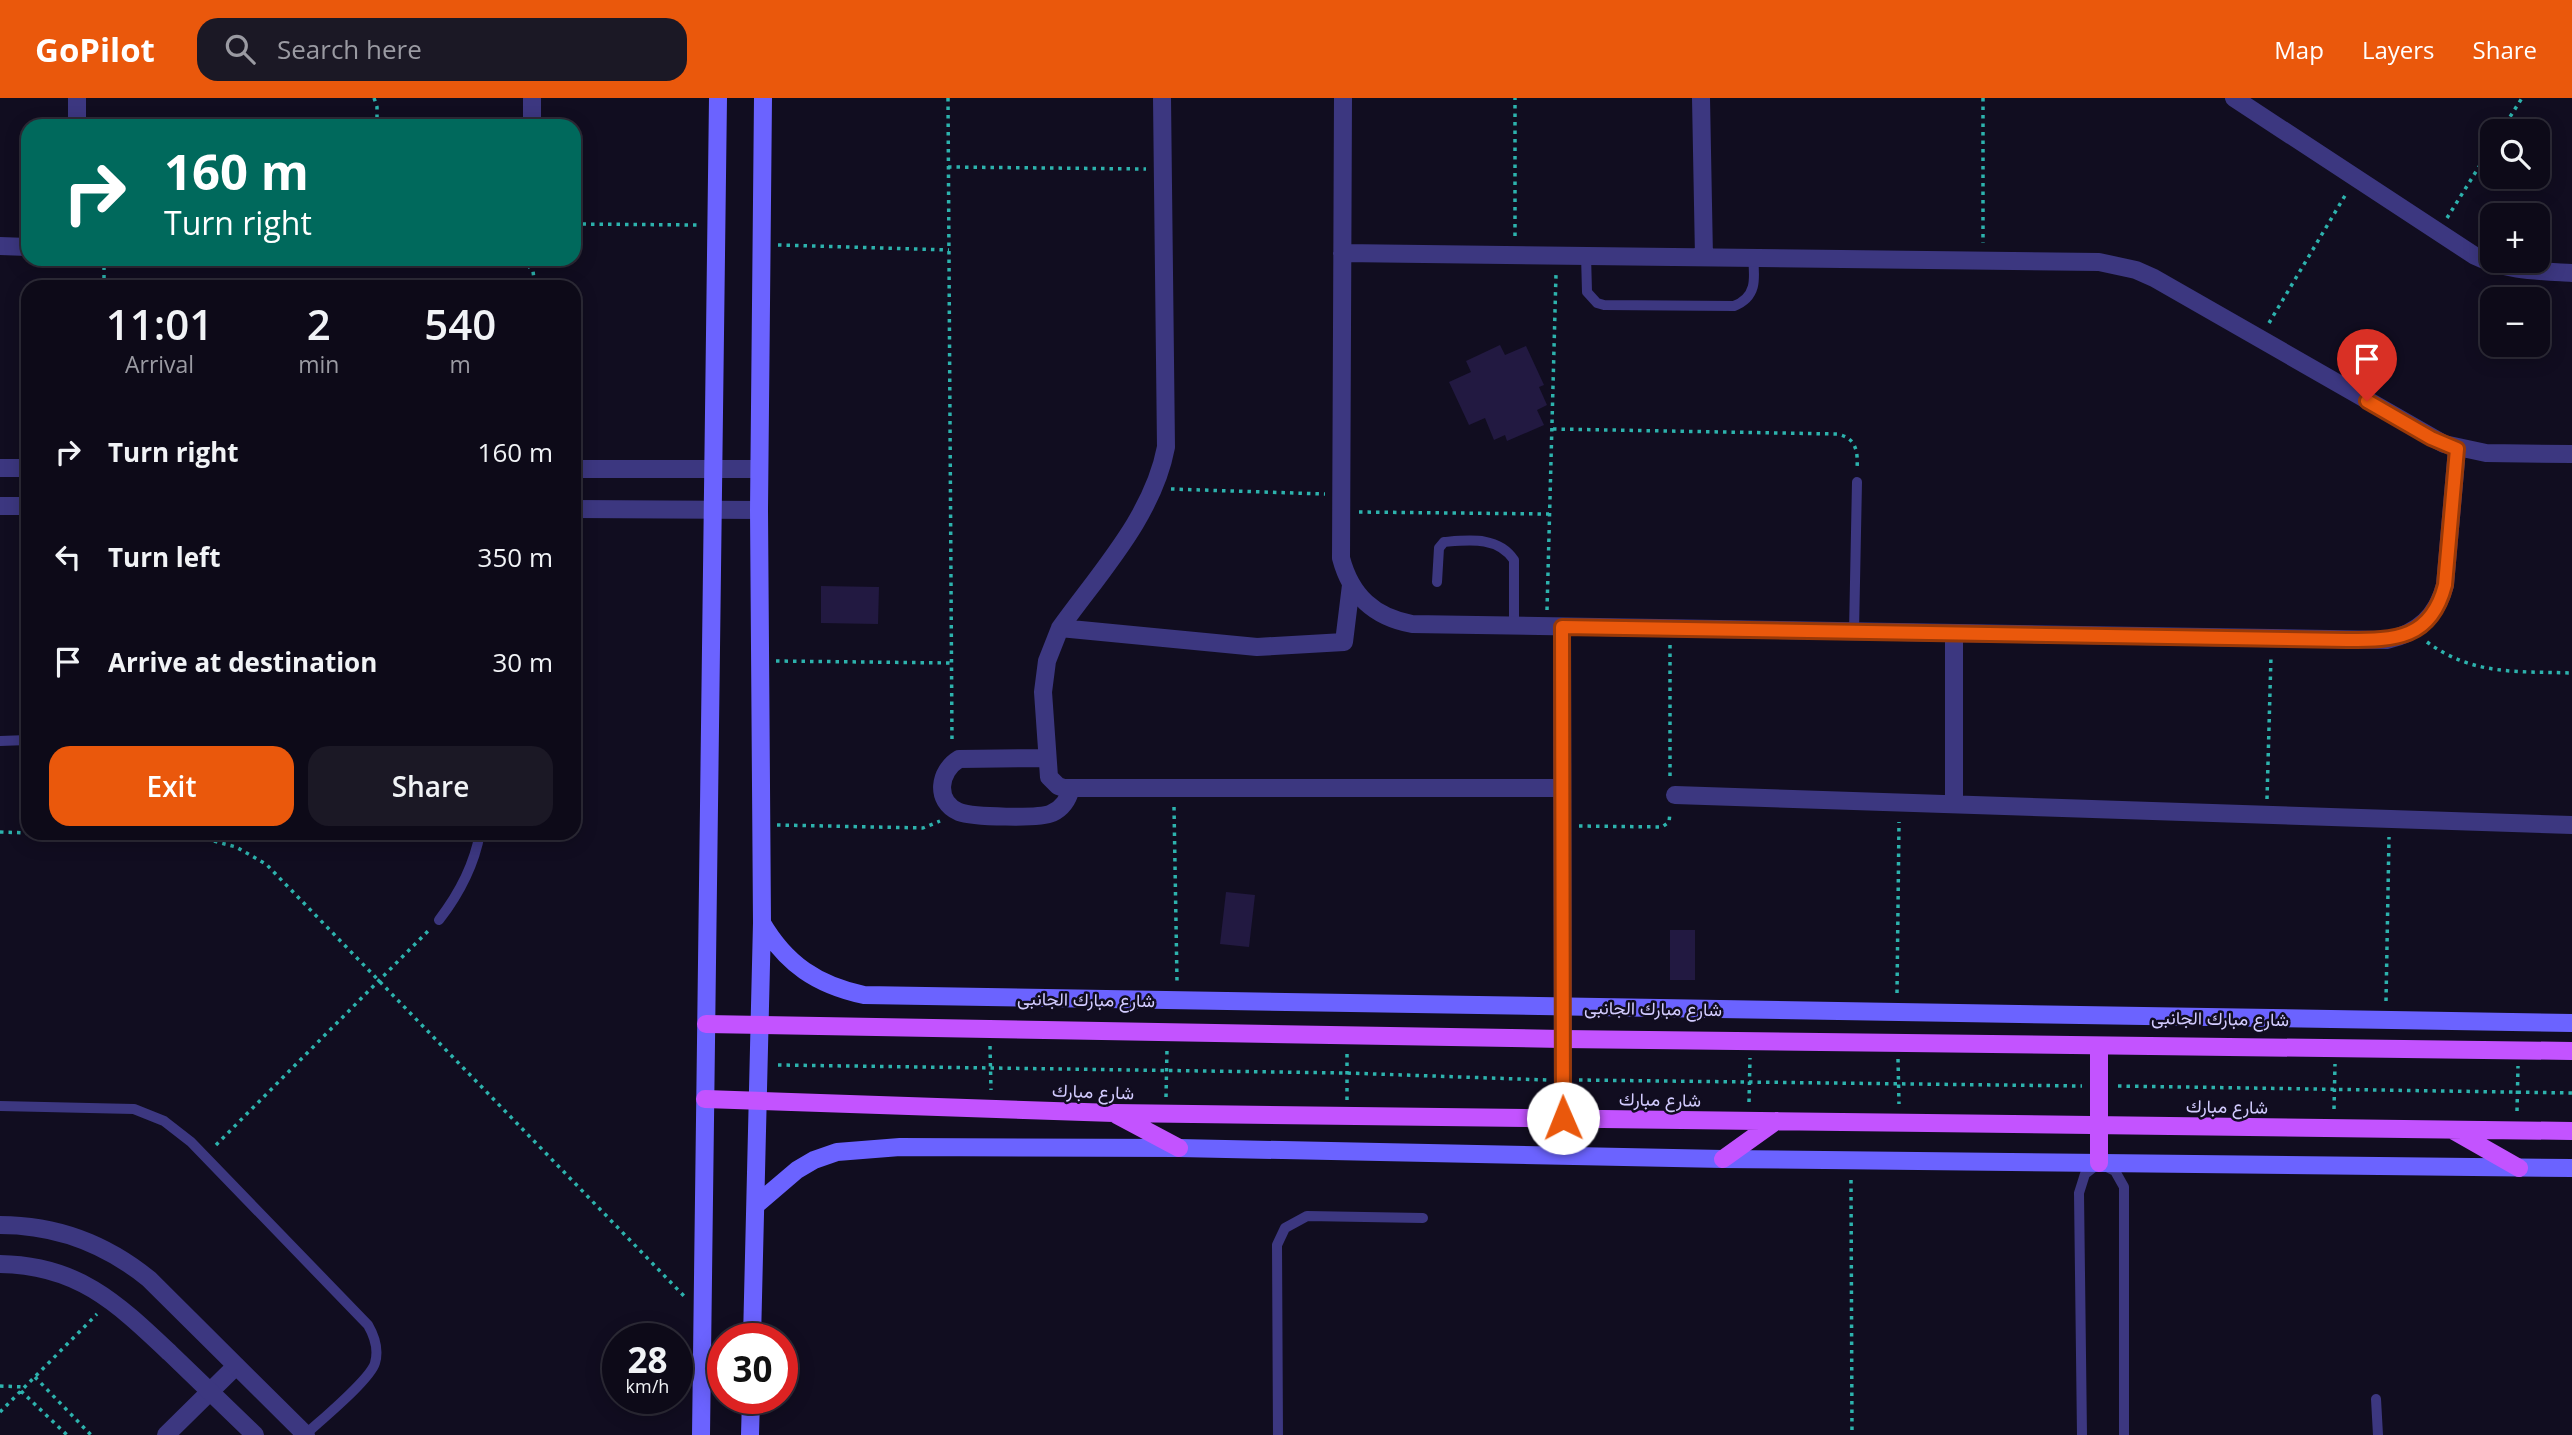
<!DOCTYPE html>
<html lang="en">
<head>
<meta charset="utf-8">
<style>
	:root { --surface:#0d0a18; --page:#1b1825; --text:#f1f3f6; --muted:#9a9aa2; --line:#2d2b37; --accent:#ea580c }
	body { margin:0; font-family:"Open Sans",Vazirmatn,sans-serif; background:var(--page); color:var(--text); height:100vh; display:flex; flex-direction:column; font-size:26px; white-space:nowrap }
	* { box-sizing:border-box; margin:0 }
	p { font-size:23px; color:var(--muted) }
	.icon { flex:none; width:38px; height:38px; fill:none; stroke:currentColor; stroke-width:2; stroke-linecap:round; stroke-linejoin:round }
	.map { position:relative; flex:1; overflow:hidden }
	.drawer { position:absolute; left:21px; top:182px; width:560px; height:560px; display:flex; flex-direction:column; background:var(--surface); border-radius:21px; box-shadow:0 4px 18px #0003,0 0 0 2px var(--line) }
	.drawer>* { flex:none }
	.banner { position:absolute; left:21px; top:21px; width:560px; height:147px; border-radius:21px; box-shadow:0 4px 18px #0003,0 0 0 2px var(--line); background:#00695c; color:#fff; overflow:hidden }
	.tools { position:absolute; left:2480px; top:21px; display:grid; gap:14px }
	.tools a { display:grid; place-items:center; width:70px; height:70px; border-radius:14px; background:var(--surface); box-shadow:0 4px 18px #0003,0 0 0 2px var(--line); font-size:35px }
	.speed { position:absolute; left:602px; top:1225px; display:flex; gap:14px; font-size:35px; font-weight:700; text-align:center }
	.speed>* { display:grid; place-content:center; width:91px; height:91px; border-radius:50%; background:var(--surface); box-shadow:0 4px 18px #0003,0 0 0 2px var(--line); line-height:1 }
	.speed small { font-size:18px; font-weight:400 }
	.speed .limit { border:10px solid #d22; background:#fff; color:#111 }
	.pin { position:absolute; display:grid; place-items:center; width:60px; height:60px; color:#fff; margin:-72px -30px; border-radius:50% 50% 50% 0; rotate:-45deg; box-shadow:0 0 7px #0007 }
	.pin .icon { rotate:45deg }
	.me { position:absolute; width:77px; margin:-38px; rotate:359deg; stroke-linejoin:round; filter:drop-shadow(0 0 5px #0008) }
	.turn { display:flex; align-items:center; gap:24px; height:147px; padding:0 28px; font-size:32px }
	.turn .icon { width:91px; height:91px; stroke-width:2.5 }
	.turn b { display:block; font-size:49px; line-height:60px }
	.eta { display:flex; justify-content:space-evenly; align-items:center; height:119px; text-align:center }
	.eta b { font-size:42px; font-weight:600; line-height:49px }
	.action { display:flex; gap:14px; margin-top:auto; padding:14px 28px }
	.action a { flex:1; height:80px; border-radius:21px; background:var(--accent); color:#fff; font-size:28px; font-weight:600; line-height:80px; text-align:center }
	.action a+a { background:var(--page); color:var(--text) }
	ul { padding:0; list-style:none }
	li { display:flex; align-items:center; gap:21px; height:105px; padding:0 28px }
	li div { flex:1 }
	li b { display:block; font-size:26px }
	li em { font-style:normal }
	header { display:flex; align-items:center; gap:42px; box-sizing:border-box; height:98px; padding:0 35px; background:var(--accent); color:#fff }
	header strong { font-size:33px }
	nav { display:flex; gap:38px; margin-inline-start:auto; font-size:24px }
	.search { width:490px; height:63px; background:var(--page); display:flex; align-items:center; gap:18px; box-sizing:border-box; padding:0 24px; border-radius:21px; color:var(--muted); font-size:26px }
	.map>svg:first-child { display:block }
	.building { fill:#221941 }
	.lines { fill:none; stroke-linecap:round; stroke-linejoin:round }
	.path { stroke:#2db2ad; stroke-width:3.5; stroke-dasharray:3.5 5; stroke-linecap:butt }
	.service { stroke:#3c3780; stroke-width:10 }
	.minor { stroke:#3c3780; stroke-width:18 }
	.tertiary { stroke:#3c3780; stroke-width:18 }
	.secondary { stroke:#6b63ff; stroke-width:18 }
	.primary { stroke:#c353ff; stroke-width:18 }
	.route-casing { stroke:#983908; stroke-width:18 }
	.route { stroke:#ea580c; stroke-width:12 }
	.labels { text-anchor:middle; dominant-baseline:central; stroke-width:5; stroke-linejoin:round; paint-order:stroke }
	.street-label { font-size:18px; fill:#d3ccff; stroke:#110d20 }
</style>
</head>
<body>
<header>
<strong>GoPilot</strong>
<div class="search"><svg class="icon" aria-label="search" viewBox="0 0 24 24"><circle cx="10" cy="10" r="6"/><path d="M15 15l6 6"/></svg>Search here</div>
<nav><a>Map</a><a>Layers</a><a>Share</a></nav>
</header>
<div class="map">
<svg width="2572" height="1337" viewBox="0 0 2572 1337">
	<rect width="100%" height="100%" fill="#110d20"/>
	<path class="building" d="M1500 247 1505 257 1526 248 1544 287 1539 289 1547 307 1537 312 1544 327 1507 343 1505 337 1494 342 1485 320 1469 327 1449 284 1471 274 1466 263Z
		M821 488 879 489 878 526 821 525Z
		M1226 794 1255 797 1249 849 1220 846Z
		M1670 832H1695V882H1670Z"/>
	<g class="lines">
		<path class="path" d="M374 0 377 9V28
			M948 0 952 645
			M1983 0V145
			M2501 33 2522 0
			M948 69 1146 71
			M2447 120 2492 48
			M574 126 698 127
			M1515 138V0
			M778 147 949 152
			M522 161 533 173 535 189
			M104 189V161
			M2269 225 2346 96
			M1553 331 1837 336C1857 340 1858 354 1857 372
			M1171 391 1325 396
			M1359 414 1549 416
			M1547 512 1556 176
			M2427 544C2473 578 2518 573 2572 575
			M1670 547V680
			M776 563 952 565
			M2267 701 2271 558
			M1174 709 1177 883
			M777 727 923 730 940 723
			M1579 728 1662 729 1669 724 1670 715
			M0 734 28 735
			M36 735 202 740 236 749 266 766 684 1198
			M1897 895 1899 724
			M2386 903 2389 739
			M990 948 991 992
			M1898 961 1899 1006
			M778 967 1347 975 1547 982
			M1579 982 2082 988
			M2118 988 2572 995
			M1166 999 1167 951
			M1347 1002V954
			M1749 1004 1750 960
			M2334 1011 2335 966
			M2517 1013 2518 968
			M216 1047 430 831
			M1851 1082 1852 1337
			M35 1279 91 1337
			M0 1288 25 1289
			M21 1293 67 1337
			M0 1314 97 1216"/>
		<path class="service" d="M1586 157 1587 194 1597 205 1604 207 1734 208C1757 199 1755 181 1753 159
			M1437 484 1439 450 1444 444C1469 442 1498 438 1514 462V528
			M1854 534 1857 384
			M0 643 28 642
			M439 822C459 796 474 768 480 735
			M0 1008 134 1011 164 1023 191 1044 368 1227C375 1239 379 1251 375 1265 370 1282 321 1322 306 1336
			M2376 1301 2378 1337
			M1278 1337 1277 1147 1285 1130 1307 1118 1423 1120
			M2082 1337 2079 1095 2085 1076 2099 1065 2115 1073 2124 1089V1337"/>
		<path class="minor" d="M77 0V28
			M1162 0 1166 349C1153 418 1100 474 1060 530L1047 563 1043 594 1049 679 1058 688 1064 690H1562
			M1343 0 1341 460C1351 498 1374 519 1412 526L2387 542C2418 535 2437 518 2445 487L2457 351
			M1701 0 1704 159
			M2234 0 2475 158C2506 173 2538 173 2572 175
			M532 28V0
			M0 148 28 149
			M1342 155 2099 164 2136 172 2154 180 2444 346 2486 355 2572 356
			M1562 529 1563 1020
			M1060 530 1257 549 1344 544 1351 487
			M1954 536V706
			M1046 660 959 661C939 673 934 703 959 714 972 719 1040 721 1052 715 1063 710 1068 702 1071 690
			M1675 697 2572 727
			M166 1337 236 1268"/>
		<path class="tertiary" d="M0 370H28
			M574 371H759
			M0 408H28
			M574 411 759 412
			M0 1127C56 1127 106 1146 149 1181L306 1337
			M0 1166C78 1167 117 1205 170 1255 198 1282 227 1310 255 1337"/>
		<path class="secondary" d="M762 825C786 866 817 887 864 897L2572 925
			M756 1107 797 1072 814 1062 837 1054 900 1049 1179 1050 1723 1061 2572 1070
			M752 1241 762 825 759 412 763 0
			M701 1337 718 0
			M750 1337 751 1300"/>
		<path class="primary" d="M706 926 1562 941 2572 953
			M2099 948V1065
			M705 1001 1114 1015 2572 1033
			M1117 1017 1179 1050
			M2454 1033 2519 1070
			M1723 1061 1776 1023"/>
	</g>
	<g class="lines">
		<defs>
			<path id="route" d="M1563 1020 1562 529 2347 542C2396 542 2431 541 2445 487L2457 351 2431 340 2367 303"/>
		</defs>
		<use href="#route" class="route-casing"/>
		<use href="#route" class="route"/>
	</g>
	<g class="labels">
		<g class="street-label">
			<text transform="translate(1086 901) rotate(1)">شارع مبارك الجانبى</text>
			<text transform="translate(1653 910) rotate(1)">شارع مبارك الجانبى</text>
			<text transform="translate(2220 920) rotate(1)">شارع مبارك الجانبى</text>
			<text transform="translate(1093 993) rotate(2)">شارع مبارك</text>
			<text transform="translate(1660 1001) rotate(1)">شارع مبارك</text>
			<text transform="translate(2227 1008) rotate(1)">شارع مبارك</text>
		</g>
	</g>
</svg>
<div class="tools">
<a><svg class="icon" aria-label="search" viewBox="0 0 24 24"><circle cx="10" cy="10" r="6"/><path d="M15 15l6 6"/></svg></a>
<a>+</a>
<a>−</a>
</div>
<div class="speed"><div>28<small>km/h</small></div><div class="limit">30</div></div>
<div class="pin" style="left:2367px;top:303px;background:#d93025"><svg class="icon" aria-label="arrive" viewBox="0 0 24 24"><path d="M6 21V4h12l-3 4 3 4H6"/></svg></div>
<svg class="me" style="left:1563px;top:1020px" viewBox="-20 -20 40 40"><circle r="19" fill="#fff"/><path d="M0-13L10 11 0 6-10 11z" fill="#ea580c"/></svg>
<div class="banner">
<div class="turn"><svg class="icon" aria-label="right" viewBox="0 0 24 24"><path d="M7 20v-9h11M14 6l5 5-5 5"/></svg><div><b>160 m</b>Turn right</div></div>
</div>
<section class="drawer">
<div class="eta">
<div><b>11:01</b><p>Arrival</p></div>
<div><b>2</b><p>min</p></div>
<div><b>540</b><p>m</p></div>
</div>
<ul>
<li><svg class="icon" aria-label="right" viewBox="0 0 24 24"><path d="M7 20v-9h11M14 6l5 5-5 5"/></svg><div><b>Turn right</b></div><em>160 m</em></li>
<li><svg class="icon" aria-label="left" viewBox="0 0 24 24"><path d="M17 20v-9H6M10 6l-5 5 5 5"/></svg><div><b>Turn left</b></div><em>350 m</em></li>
<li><svg class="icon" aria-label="arrive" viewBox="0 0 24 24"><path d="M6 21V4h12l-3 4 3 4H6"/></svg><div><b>Arrive at destination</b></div><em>30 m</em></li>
</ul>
<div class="action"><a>Exit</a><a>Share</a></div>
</section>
</div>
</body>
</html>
